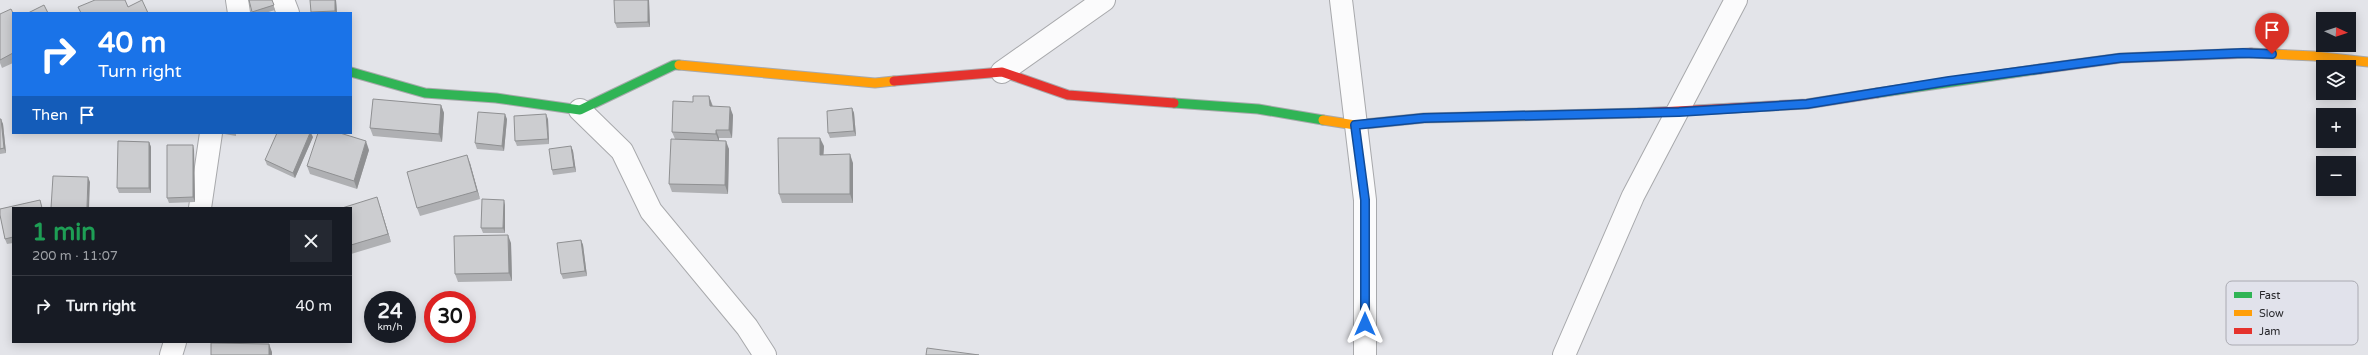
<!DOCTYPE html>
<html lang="en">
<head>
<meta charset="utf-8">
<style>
	:root { --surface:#171b24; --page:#242831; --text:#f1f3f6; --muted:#9ea1a6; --line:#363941 }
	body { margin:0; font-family:"Varela Round",sans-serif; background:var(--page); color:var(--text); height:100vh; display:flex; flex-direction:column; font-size:15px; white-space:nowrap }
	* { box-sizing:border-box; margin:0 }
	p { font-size:13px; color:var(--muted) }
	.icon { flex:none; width:22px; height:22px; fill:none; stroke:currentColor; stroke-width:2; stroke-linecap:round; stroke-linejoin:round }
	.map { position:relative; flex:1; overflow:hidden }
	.details { position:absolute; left:12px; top:207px; width:340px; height:136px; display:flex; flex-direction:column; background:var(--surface); border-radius:0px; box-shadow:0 2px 10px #0003 }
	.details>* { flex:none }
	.hud { position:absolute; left:12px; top:12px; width:340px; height:122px; border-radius:0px; box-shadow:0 2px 10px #0003; background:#1a73e8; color:#fff; overflow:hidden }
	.needle { width:26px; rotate:93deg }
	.buttons { position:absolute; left:2316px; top:12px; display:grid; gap:8px }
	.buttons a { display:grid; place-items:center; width:40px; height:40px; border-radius:0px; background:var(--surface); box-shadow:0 2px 10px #0003; font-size:20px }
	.speed { position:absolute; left:364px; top:291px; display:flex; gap:8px; font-size:20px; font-weight:700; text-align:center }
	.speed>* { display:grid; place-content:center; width:52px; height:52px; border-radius:50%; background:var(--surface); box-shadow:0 2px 10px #0003; line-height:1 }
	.speed small { font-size:10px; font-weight:400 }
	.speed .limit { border:6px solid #d22; background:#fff; color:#111 }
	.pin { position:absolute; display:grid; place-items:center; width:34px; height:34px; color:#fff; margin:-41px -17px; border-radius:50% 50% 50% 0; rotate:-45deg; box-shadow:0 0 4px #0007 }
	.pin .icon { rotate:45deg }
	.me { position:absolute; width:44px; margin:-22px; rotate:0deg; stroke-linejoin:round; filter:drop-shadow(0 0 3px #0008) }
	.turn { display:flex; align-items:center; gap:14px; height:84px; padding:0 20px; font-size:18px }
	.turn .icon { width:52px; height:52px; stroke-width:2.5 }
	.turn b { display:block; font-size:28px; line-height:34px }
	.then { display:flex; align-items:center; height:38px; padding:0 20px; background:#0003; gap:8px; font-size:15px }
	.round { display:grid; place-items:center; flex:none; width:42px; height:42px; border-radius:0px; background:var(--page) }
	.headline { display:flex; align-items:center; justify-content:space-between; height:68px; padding:0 20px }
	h1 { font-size:24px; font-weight:800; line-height:30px; color:#1e9e55 }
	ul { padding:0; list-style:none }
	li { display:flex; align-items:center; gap:12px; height:60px; padding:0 20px; border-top:1px solid var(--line) }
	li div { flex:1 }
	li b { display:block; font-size:15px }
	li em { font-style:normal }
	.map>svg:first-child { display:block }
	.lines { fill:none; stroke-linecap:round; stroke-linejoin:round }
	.street-casing { stroke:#a8a9ac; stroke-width:24 }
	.fast-casing { stroke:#a8a9ac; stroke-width:11 }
	.slow-casing { stroke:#a8a9ac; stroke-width:11 }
	.jam-casing { stroke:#a8a9ac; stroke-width:11 }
	.street { stroke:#fbfbfc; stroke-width:22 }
	.fast { stroke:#30b455; stroke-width:9 }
	.slow { stroke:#ff9f0a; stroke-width:9 }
	.jam { stroke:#e5322d; stroke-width:9 }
	.wall { fill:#afb0b3 }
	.shaded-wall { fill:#8f9092 }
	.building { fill:#cccdd0; stroke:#8f9092 }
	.route-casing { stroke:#114b97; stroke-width:10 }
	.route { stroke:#1a73e8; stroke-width:7 }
	.key { fill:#e1e2eb; stroke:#aaaab2; stroke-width:1 }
	.key-label { font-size:11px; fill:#28282c }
</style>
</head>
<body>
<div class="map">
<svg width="2368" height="355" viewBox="0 0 2368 355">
	<rect width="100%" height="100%" fill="#e3e4e9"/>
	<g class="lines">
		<defs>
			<path id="street" d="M237 0 239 13
				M283 0 288 13
				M1341 0 1365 200V355
				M1002 72 1104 0
				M580 110 622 151 651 211 747 327 765 355
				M200 208 211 133
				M171 355 175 342
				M1564 355 1633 196 1736 0"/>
			<path id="fast" d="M351 72 425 93 496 98 580 110 674 65H679
				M1877 93 2040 69
				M1174 103 1258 109 1323 120"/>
			<path id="slow" d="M2251 53 2314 56 2368 62
				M679 65 875 83 894 81
				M1323 120 1355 125 1424 118 1639 113"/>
			<path id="jam" d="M2040 69 2121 58 2251 53
				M894 81 1002 72 1068 95 1174 103
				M1639 113 1807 104 1877 93"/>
		</defs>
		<use href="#street" class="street-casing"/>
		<use href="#fast" class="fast-casing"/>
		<use href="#slow" class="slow-casing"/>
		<use href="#jam" class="jam-casing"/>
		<use href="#street" class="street"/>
		<use href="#fast" class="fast"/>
		<use href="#slow" class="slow"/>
		<use href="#jam" class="jam"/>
	</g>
	<path class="wall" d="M249 0H272L275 10 265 13H253Z
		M336 0 337 13H311V12Z
		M649 0 650 27 617 28 615 23Z
		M13 13V63L2 68 0 63V14Z
		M709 96 713 106 733 115 732 138H719V140L729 149 728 194 672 192 669 184 675 139 672 132 693 102Z
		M441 105 444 113 442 142 373 136 370 128Z
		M852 108 854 113 856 136 830 138 828 133Z
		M0 119 3 124 6 153 0 154Z
		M507 119 504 151 477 149 475 143Z
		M548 119 549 144 517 146 515 141Z
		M219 133H236V136Z
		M313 137 295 178 267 165 265 160Z
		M149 142 151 147V193H119L117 188Z
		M571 146 573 151 576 172 553 175 552 170Z
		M824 146 823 155 853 163V203H782L779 194Z
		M194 150 195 202 169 203 167 198Z
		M369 150 357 189 310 174 307 166Z
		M470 163 480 199 420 216 417 208Z
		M40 200 42 208H13V243L7 244 5 239 0 215V209Z
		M505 205V233H483L481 228Z
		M380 206 391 242 351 254V208Z
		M581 240 583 245 587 276 563 279 561 274Z
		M511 243 512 281 458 282 455 274Z"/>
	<path class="shaded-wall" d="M335 0H336L337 13H336L335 11Z
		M648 0H649L650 27 648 22Z
		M709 96 712 105 713 115 710 106Z
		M441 105 444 113 442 142 439 134Z
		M730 107 733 115 732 138 729 130Z
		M852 108 854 113 856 136 854 131Z
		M505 114 507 119 504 151 502 146Z
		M546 114 548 119 549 144 548 139Z
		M1 119 3 124 6 153 4 148Z
		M716 130 719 138V142L716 134Z
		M310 133H311L313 137 295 178 293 173Z
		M820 138 824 146 823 163 820 155Z
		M366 141 369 150 357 189 354 181Z
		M726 141 729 149 728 194 725 185Z
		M149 142 151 147V193L149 188Z
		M193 145 194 150 195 202 193 197Z
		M571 146 573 151 576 172 574 167Z
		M850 154 853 163V203L850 194Z
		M467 155 470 163 480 199 477 191Z
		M88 177 90 182 89 208H87Z
		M377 197 380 206 391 242 388 234Z
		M504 200 505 205V233L503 228Z
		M508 235 511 243 512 281 509 273Z
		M581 240 583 245 587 276 585 271Z
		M269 344 272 352V355H269Z"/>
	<path class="building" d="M95 0H125L128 7 142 0 148 13H81L78 7Z
		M249 0H272L274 5 252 12Z
		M310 0H335V11L311 12Z
		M614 0H648V22L615 23Z
		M44 5 48 13H28Z
		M11 9 13 13V53L0 60V14Z
		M693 96H709L710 106 730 107 729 130H716V134L672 132 673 101 693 102Z
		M373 99 441 105 439 134 370 128Z
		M852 108 854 131 828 133 827 111Z
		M478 112 505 114 502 146 475 143Z
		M546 114 548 139 515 141 514 116Z
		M0 119H1L4 148 0 149Z
		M277 133H310L293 173 265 160Z
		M318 133H340L366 141 354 181 307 166Z
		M778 138H820V155L850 154V194H779Z
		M671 139 726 141 725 185 669 184Z
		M118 141 149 142V188H117Z
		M167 145H193V197L167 198Z
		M571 146 574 167 552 170 549 149Z
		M467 155 477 191 417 208 407 172Z
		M53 176 88 177 87 208H51Z
		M377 197 388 234 351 245V208H342Z
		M482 199 504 200 503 228H481Z
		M40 200 42 208H13V237L5 239 0 215V209Z
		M508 235 509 273 455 274 454 236Z
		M581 240 585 271 561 274 557 243Z
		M211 343 269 344V355H211Z
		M927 348 979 355H926Z"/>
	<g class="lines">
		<defs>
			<path id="route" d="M1365 324V200L1355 125 1424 118 1679 112 1807 104 1949 81 2120 58 2243 53 2272 54"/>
		</defs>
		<use href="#route" class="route-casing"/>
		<use href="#route" class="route"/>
	</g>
	<rect x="2226" y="281" width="132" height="64" rx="6" class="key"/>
	<rect x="2234" y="292" width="18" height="6" fill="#30b455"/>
	<rect x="2234" y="310" width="18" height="6" fill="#ff9f0a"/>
	<rect x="2234" y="328" width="18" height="6" fill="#e5322d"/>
	<g class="key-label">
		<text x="2259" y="299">Fast</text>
		<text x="2259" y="317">Slow</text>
		<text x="2259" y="335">Jam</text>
	</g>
</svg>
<div class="buttons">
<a><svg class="needle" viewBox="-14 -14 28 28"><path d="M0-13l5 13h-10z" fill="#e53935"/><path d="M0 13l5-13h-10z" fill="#9ea1a6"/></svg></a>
<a><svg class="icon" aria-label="layers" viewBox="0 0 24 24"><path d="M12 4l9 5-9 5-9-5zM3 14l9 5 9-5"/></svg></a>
<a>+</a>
<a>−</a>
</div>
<div class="speed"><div>24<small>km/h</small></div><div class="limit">30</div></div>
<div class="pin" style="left:2272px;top:54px;background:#d93025"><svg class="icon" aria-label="arrive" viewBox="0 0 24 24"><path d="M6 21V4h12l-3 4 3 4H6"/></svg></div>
<svg class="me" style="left:1365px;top:324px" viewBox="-20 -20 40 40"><path d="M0-17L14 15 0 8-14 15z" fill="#1a73e8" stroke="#fff" stroke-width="4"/></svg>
<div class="hud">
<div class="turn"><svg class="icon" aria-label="right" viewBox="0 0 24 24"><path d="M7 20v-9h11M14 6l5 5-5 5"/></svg><div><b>40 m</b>Turn right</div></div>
<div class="then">Then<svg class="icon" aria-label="arrive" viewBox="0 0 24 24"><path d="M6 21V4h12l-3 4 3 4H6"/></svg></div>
</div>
<section class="details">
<div class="headline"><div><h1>1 min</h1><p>200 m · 11:07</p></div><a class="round"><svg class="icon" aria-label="close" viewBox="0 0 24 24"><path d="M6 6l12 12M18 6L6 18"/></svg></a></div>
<ul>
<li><svg class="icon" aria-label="right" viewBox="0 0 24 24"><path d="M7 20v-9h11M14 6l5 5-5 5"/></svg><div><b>Turn right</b></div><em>40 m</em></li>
</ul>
</section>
</div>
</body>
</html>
